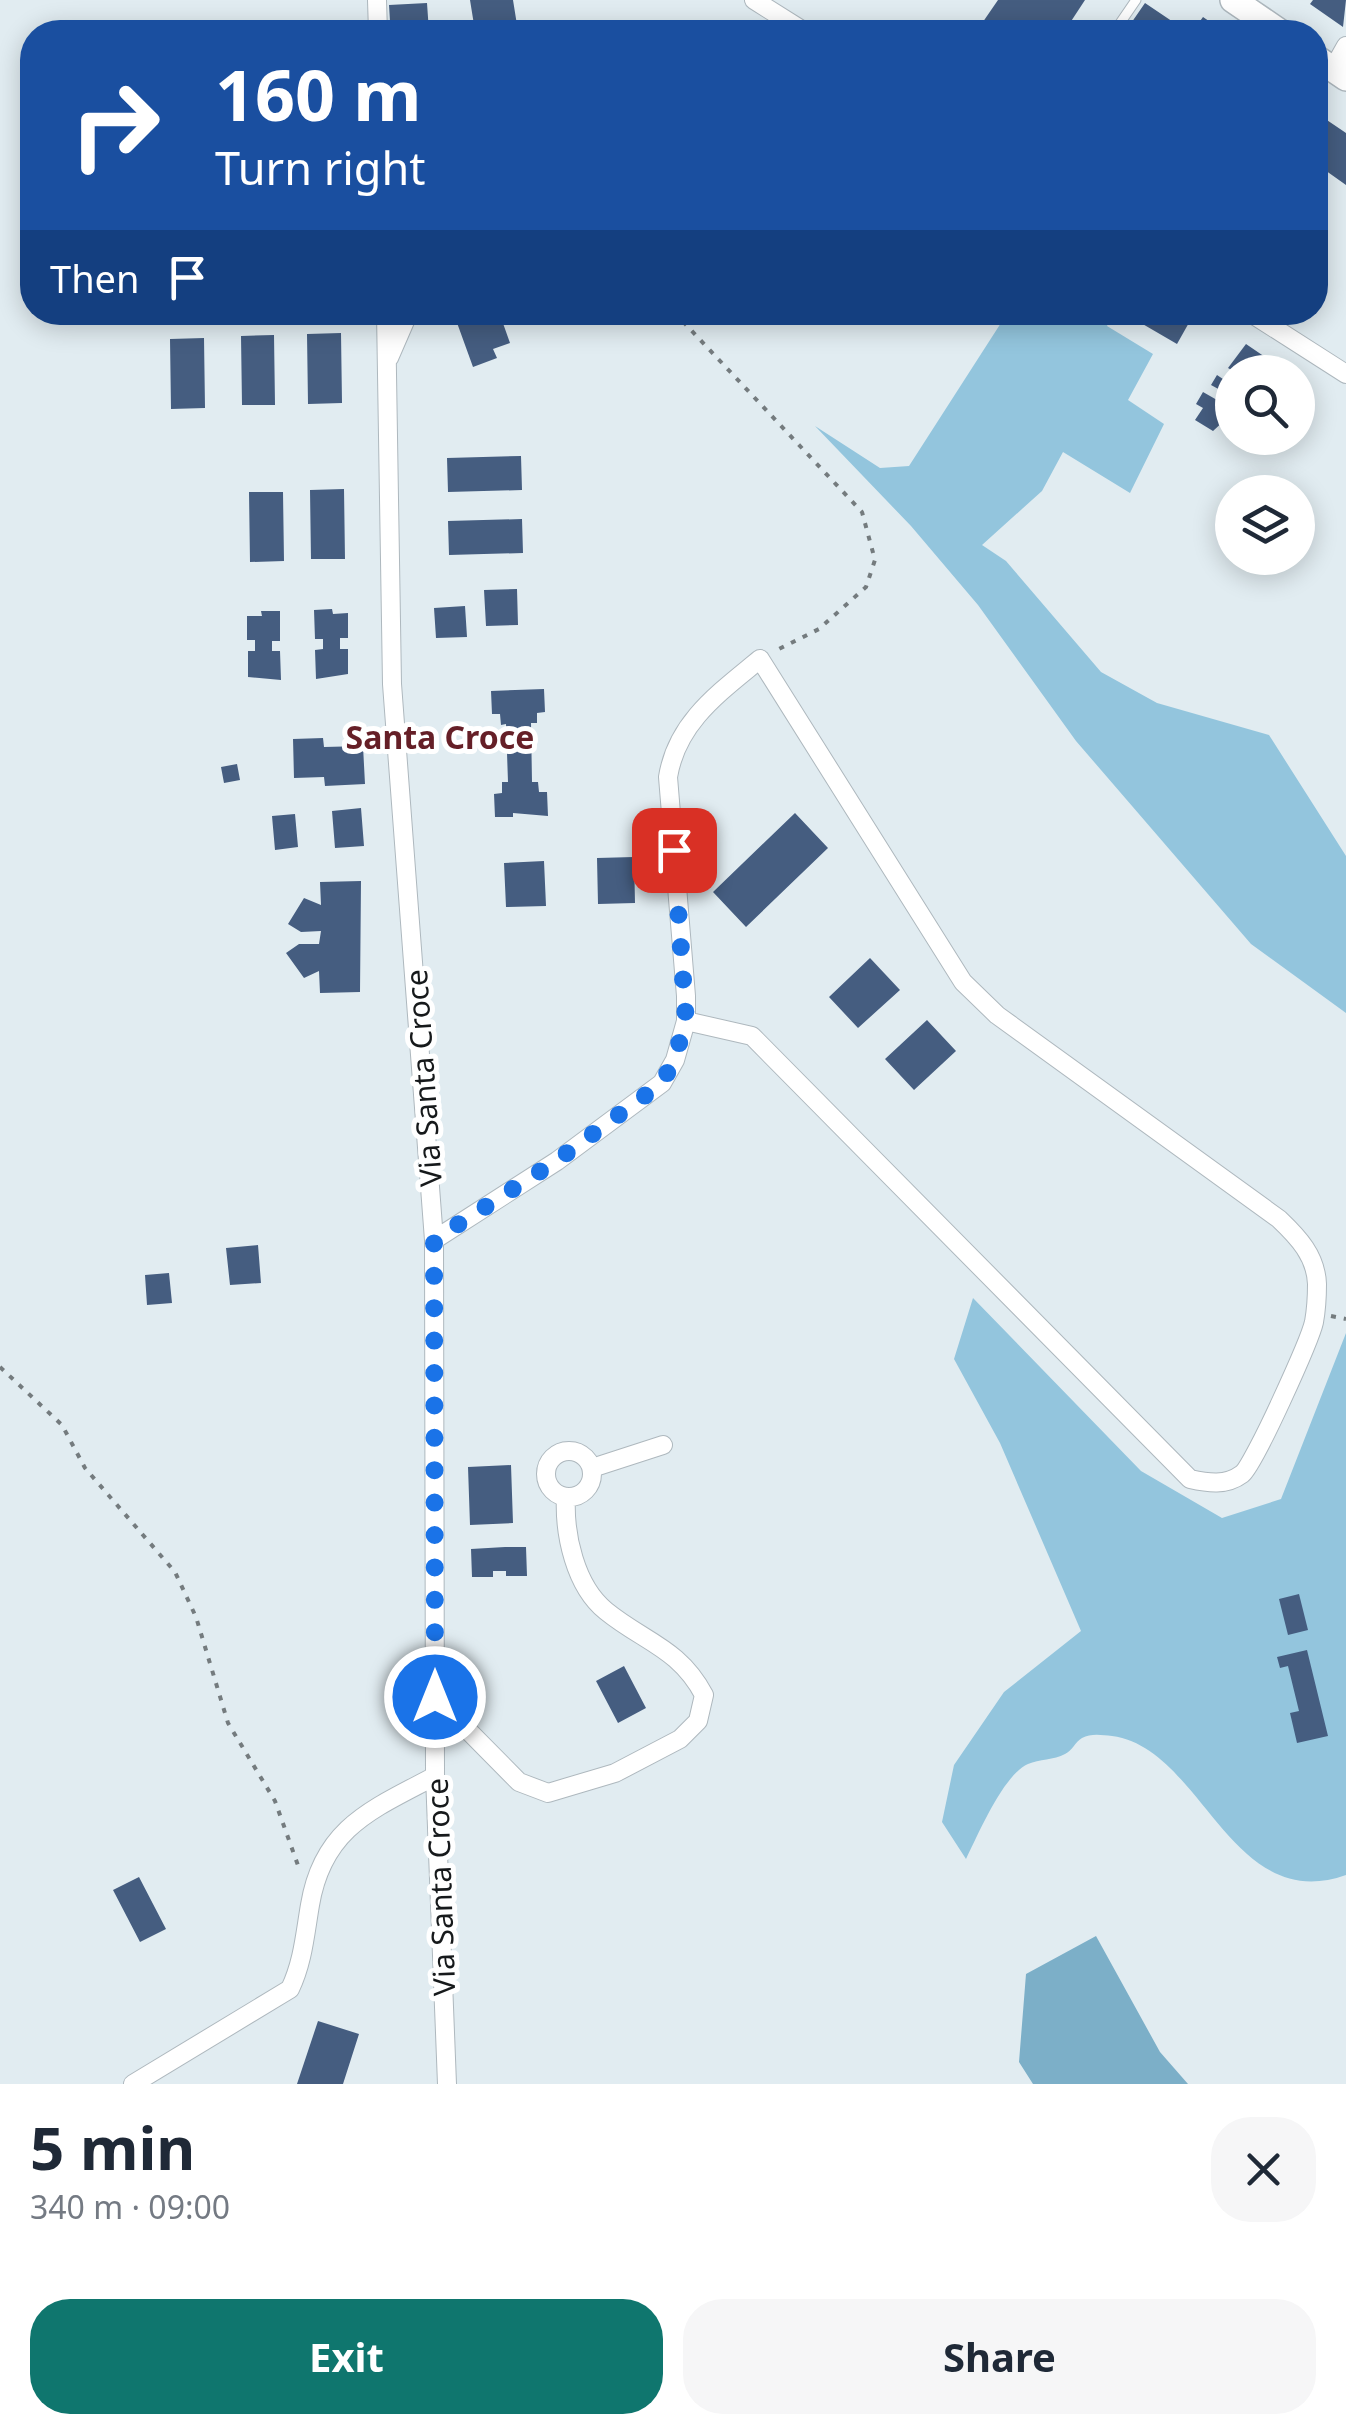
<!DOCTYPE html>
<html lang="en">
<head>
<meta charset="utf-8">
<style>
	:root { --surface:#fff; --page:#f6f6f7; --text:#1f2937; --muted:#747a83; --accent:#0f766e }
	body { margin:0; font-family:"Noto Sans",sans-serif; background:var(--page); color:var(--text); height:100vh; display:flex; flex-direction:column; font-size:38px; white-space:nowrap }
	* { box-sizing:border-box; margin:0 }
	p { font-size:32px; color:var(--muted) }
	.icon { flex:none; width:55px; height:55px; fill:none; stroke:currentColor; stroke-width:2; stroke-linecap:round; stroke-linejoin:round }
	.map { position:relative; height:2084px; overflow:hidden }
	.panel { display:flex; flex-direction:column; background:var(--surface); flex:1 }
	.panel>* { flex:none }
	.banner { position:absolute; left:20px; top:20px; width:1308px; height:305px; border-radius:40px; box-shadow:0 5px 25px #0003; background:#1a4fa0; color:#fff; overflow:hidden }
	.controls { position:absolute; left:1215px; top:355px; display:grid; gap:20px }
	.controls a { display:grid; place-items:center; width:100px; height:100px; border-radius:50%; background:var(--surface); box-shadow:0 5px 25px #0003; font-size:50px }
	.pin { position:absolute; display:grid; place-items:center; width:85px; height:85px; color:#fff; margin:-42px; border-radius:20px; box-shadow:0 5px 15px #0006 }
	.me { position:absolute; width:110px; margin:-55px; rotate:0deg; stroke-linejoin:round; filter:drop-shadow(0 0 8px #0008) }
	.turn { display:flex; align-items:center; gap:35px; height:210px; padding:0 30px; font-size:45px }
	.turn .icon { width:130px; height:130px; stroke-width:2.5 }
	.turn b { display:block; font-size:70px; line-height:85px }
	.then { display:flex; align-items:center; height:95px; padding:0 30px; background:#0003; gap:20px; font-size:38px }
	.round { display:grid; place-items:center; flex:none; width:105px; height:105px; border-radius:40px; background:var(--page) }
	.headline { display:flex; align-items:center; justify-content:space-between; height:170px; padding:0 30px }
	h1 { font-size:60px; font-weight:700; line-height:75px }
	.action { display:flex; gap:20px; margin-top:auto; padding:20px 30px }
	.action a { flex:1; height:115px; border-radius:40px; background:var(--accent); color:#fff; font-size:40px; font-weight:700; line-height:115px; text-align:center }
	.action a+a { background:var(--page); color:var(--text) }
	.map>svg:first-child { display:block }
	.green { fill:#93c5dd }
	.forest { fill:#7cafc8 }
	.building { fill:#455d80 }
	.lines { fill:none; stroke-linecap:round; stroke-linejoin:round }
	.service-casing { stroke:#aeb8be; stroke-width:11 }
	.minor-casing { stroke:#aeb8be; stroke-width:20 }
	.secondary-casing { stroke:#aeb8be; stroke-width:28 }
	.path { stroke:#747b7e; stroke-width:4; stroke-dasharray:5 8; stroke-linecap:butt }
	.service { stroke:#fff; stroke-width:9 }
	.minor { stroke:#fff; stroke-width:18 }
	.secondary { stroke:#fff; stroke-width:25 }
	.route { stroke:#1a73e8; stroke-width:18; stroke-dasharray:0 32.4 }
	.labels { text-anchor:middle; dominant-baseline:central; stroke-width:10; stroke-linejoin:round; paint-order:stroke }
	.street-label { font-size:30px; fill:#16191b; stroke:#fff }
	.neighbourhood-label { font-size:32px; font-weight:bold; fill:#651f27; stroke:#fff }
</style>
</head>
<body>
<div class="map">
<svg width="1346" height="2084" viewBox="0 0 1346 2084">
	<rect width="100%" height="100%" fill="#e1ecf1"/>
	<path class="green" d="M1008 312 1113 313 1107 326 1153 354 1128 400 1164 424 1130 493 1063 452 1042 491 982 545 1006 561 1101 672 1157 703 1269 735 1346 856V1013L1251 944 1076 741 978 605 911 526 815 426 880 468 909 466Z
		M973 1298 1141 1471 1222 1518 1281 1499 1346 1333V1875C1230 1916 1203 1748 1112 1736 1102 1735 1091 1733 1082 1738 1075 1742 1072 1751 1065 1754 1054 1760 1039 1759 1028 1764 1003 1775 978 1835 966 1859L942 1822 954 1765 1004 1692 1081 1631 1000 1443 954 1359Z"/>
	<path class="forest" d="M1096 1936 1160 2052 1188 2084H1033L1019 2062 1026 1974Z"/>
	<path class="building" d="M470 0H513L517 25 475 31Z
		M998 0H1085L1064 32H976Z
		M1313 0H1346L1343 27 1310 4Z
		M427 3 429 32H385V22L390 21 389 5Z
		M1145 3 1188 32H1125Z
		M1203 17 1225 32H1192Z
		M1315 112 1346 133V185L1315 163Z
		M476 312H499L510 343 493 349 497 358 473 367 456 320Z
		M1122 312H1195L1177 344Z
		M341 333 342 403 308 404 307 334Z
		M274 335 275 405H242L241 336Z
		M204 338 205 408 171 409 170 339Z
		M1246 344 1287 372H1235L1228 368Z
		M1217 375 1232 385V423L1226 419 1213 431 1195 420 1203 408 1196 404 1203 392 1217 400 1222 391 1211 385Z
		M521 456 522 490 448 492 447 458Z
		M344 489 345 559H311L310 490Z
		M249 492H283L284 561 250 562Z
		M522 519 523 553 449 555 448 521Z
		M517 589 518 625 486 626 484 590Z
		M465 606 467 637 436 638 434 608Z
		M332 609 333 614 348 613V638H340V649H348V674L316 679 315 650 323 649V639H315L314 610Z
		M261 611H280V641H272V651H280L281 680 248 677V651H255V640H247V616H262Z
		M544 689 545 712 537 713V723H531L532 782H538L539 792H547L548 816 513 813V817H495L494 794 502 793V782H508L506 724 501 725 500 714H492L491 691Z
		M323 738 324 747 363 746 365 784 325 786 324 777 294 778 293 739Z
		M237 764 240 780 224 783 221 767Z
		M361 808 364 846 335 848 332 811Z
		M795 813 828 848 746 927 713 892Z
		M295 814 298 847 275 850 272 816Z
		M634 857 635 903 598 904 597 858Z
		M544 861 546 906 506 907 504 863Z
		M361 881 360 992 320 993 319 971 304 978 286 953 299 944H319L321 931 301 932 288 924 304 898 321 905 320 882Z
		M870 958 900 990 858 1028 829 997Z
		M927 1020 956 1051 914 1090 885 1059Z
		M258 1245 261 1283 230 1285 226 1248Z
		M169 1273 172 1303 147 1305 145 1275Z
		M511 1465 513 1523 470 1525 468 1467Z
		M505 1547H526L527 1576H506V1571H493V1577H472L471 1549Z
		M1299 1594 1308 1630 1288 1635 1279 1599Z
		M1307 1650 1328 1736 1297 1743 1290 1713 1299 1711 1288 1666 1280 1668 1277 1657Z
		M624 1666 646 1708 618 1723 596 1681Z
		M139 1877 166 1929 140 1942 113 1890Z
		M318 2021 359 2034 343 2084H297Z"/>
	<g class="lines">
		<defs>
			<path id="service" d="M1114 32 1136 0"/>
			<path id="minor" d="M377 0 378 32
				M754 0 805 32
				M1333 69 1346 46
				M386 312 392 684 434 1240 435 1776 447 2084
				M1249 312 1346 374
				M389 358 409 312
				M434 1240 557 1161 662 1083 675 1060 686 1021V996L668 777C677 722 719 693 760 659L963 982 997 1015 1279 1219C1298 1237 1316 1256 1317 1284 1317 1295 1316 1311 1314 1322 1310 1340 1254 1465 1242 1474 1226 1486 1208 1483 1190 1479L752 1036 686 1021
				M546 1474a23 23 0 1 1 46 0a23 23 0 1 1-46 0Z
				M592 1468 663 1445
				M435 1697 519 1782 548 1793 615 1773 680 1739 698 1721 704 1695C679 1648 644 1642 606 1611 575 1586 564 1534 566 1497
				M133 2084 290 1989C303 1962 305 1934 310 1905 323 1827 373 1809 435 1776"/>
			<path id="secondary" d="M1233 0 1280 32
				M1315 57 1346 78"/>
		</defs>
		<use href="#service" class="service-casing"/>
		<use href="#minor" class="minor-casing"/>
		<use href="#secondary" class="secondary-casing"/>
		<path class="path" d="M674 312 862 512 875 560 866 587 819 629 777 650
			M1331 1316 1346 1319
			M0 1367 62 1425 85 1468 175 1572 196 1617 228 1723 275 1801 300 1871"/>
		<use href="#service" class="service"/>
		<use href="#minor" class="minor"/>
		<use href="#secondary" class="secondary"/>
	</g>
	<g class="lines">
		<path class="route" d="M435 1697 434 1240 556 1161 662 1083 674 1060 686 1021 674 850"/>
	</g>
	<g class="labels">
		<g class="street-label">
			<text transform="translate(423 1078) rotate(-94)">Via Santa Croce</text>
			<text transform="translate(440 1887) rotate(-92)">Via Santa Croce</text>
		</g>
		<g class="neighbourhood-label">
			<text x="440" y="736">Santa Croce</text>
		</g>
	</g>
</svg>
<div class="controls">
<a><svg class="icon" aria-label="search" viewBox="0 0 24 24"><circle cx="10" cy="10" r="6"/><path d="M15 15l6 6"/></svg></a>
<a><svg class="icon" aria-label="layers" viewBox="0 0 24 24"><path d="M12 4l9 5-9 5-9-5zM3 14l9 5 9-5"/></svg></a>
</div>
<div class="pin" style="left:674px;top:850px;background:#d93025"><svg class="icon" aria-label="arrive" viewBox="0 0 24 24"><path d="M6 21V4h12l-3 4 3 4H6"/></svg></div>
<svg class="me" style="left:435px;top:1697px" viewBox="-20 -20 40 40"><circle r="17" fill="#1a73e8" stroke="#fff" stroke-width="3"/><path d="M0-11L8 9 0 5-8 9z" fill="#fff"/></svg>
<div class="banner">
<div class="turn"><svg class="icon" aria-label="right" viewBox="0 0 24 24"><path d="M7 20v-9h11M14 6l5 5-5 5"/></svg><div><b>160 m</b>Turn right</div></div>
<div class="then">Then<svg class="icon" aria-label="arrive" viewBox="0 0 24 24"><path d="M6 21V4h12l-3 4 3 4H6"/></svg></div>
</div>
</div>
<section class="panel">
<div class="headline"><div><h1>5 min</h1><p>340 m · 09:00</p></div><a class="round"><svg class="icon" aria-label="close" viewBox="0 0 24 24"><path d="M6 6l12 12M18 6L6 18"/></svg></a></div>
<div class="action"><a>Exit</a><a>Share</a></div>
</section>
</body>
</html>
